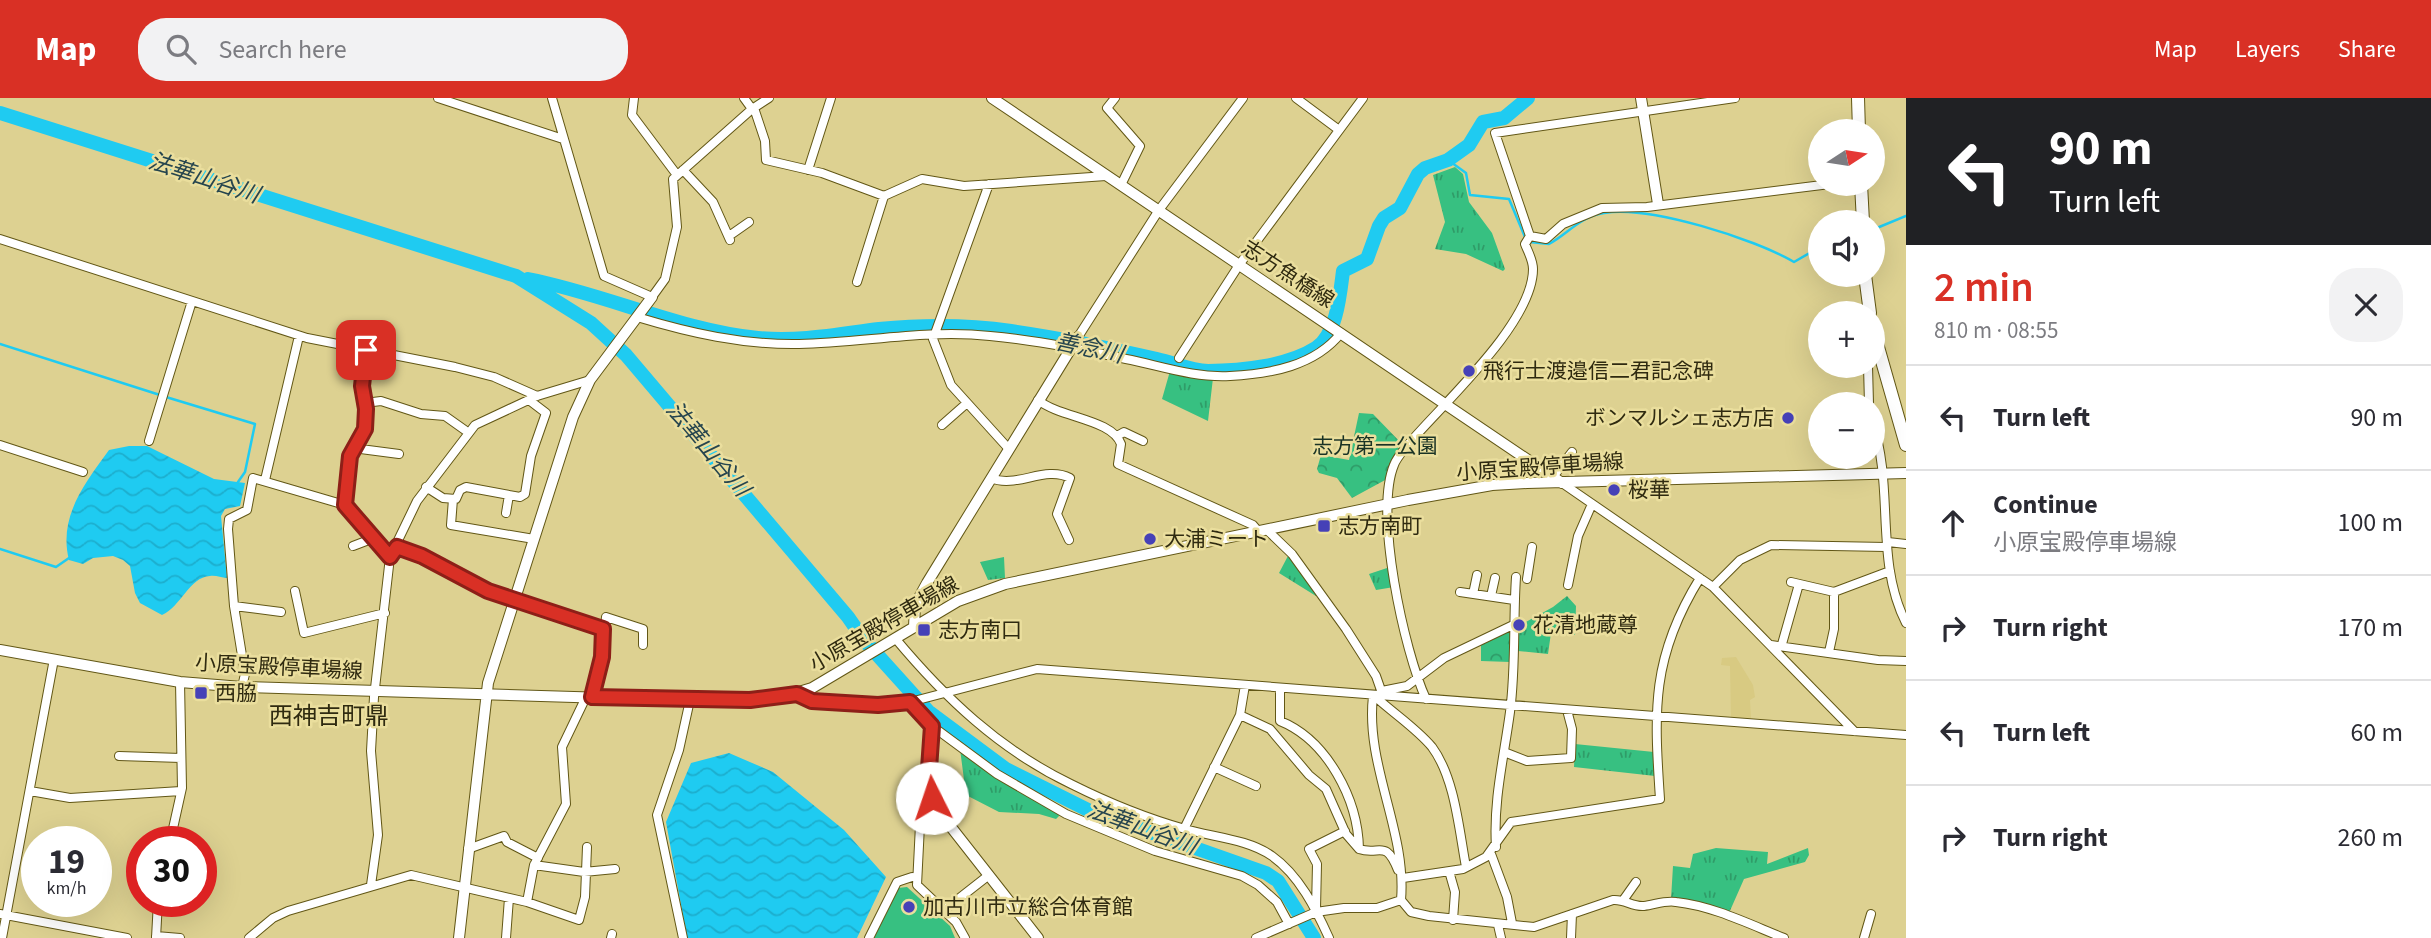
<!DOCTYPE html>
<html lang="en">
<head>
<meta charset="utf-8">
<style>
	:root { --surface:#fff; --page:#f2f2f3; --text:#2b2b33; --muted:#7c7c81; --line:#e1e1e2; --accent:#d93025 }
	body { margin:0; font-family:"Source Sans 3","Noto Sans JP",sans-serif; background:var(--page); color:var(--text); height:100vh; display:flex; flex-direction:column; font-size:26px; white-space:nowrap }
	* { box-sizing:border-box; margin:0 }
	p { font-size:23px; color:var(--muted) }
	.icon { flex:none; width:38px; height:38px; fill:none; stroke:currentColor; stroke-width:2; stroke-linecap:round; stroke-linejoin:round }
	.map { position:relative; flex:1; overflow:hidden }
	.details { display:flex; flex-direction:column; background:var(--surface); width:525px }
	.details>* { flex:none }
	.banner { background:#202124; color:#fff; overflow:hidden }
	.needle { width:46px; rotate:78deg }
	.controls { position:absolute; left:1808px; top:21px; display:grid; gap:14px }
	.controls a { display:grid; place-items:center; width:77px; height:77px; border-radius:50%; background:var(--surface); box-shadow:0 7px 28px #0002; font-size:35px }
	.speed { position:absolute; left:21px; top:728px; display:flex; gap:14px; font-size:35px; font-weight:700; text-align:center }
	.speed>* { display:grid; place-content:center; width:91px; height:91px; border-radius:50%; background:var(--surface); box-shadow:0 7px 28px #0002; line-height:1 }
	.speed small { font-size:18px; font-weight:400 }
	.speed .limit { border:10px solid #d22; background:#fff; color:#111 }
	.pin { position:absolute; display:grid; place-items:center; width:60px; height:60px; color:#fff; margin:-30px; border-radius:14px; box-shadow:0 4px 10px #0006 }
	.me { position:absolute; width:77px; margin:-38px; rotate:356deg; stroke-linejoin:round; filter:drop-shadow(0 0 5px #0008) }
	.turn { display:flex; align-items:center; gap:24px; height:147px; padding:0 28px; font-size:32px }
	.turn .icon { width:91px; height:91px; stroke-width:2.5 }
	.turn b { display:block; font-size:49px; line-height:60px }
	.round { display:grid; place-items:center; flex:none; width:74px; height:74px; border-radius:28px; background:var(--page) }
	.overview { display:flex; align-items:center; justify-content:space-between; height:119px; padding:0 28px }
	h1 { font-size:42px; font-weight:600; line-height:52px; color:var(--accent) }
	ul { padding:0; list-style:none }
	li { display:flex; align-items:center; gap:21px; height:105px; padding:0 28px; border-top:2px solid var(--line) }
	li div { flex:1 }
	li b { display:block; font-size:26px }
	li em { font-style:normal }
	header { display:flex; align-items:center; gap:42px; box-sizing:border-box; height:98px; padding:0 35px; background:var(--accent); color:#fff }
	header strong { font-size:33px }
	nav { display:flex; gap:38px; margin-inline-start:auto; font-size:24px }
	.search { width:490px; height:63px; background:var(--page); display:flex; align-items:center; gap:18px; box-sizing:border-box; padding:0 24px; border-radius:28px; color:var(--muted); font-size:26px }
	main { display:flex; flex:1; min-height:0 }
	.map>svg:first-child { display:block }
	.built { fill:#d8ca82 }
	.grass { fill:url(#grass-tufts) }
	.forest { fill:url(#forest-crowns) }
	.garden { fill:#37c081 }
	.water { fill:url(#water-waves) }
	.lines { fill:none; stroke-linecap:round; stroke-linejoin:round }
	.stream { stroke:#1fcbf1; stroke-width:2.5 }
	.river { stroke:#1fcbf1; stroke-width:14 }
	.street-casing { stroke:#625716; stroke-width:10 }
	.secondary-casing { stroke:#625716; stroke-width:12 }
	.primary-casing { stroke:#625716; stroke-width:14 }
	.street { stroke:#fff; stroke-width:8 }
	.secondary { stroke:#fff; stroke-width:10 }
	.primary { stroke:#fff; stroke-width:12 }
	.route-casing { stroke:#8d1f18; stroke-width:18 }
	.route { stroke:#d93025; stroke-width:12 }
	.poi-dot { fill:#4641b7; stroke:#eade9d; stroke-width:2.5 }
	.labels { text-anchor:middle; dominant-baseline:central; stroke-width:5; stroke-linejoin:round; paint-order:stroke }
	.street-label { font-size:21px; fill:#2f2a10; stroke:#eade9d }
	.poi-label { font-size:21px; fill:#2f2a10; stroke:#eade9d; text-anchor:start }
	.park-label { font-size:21px; fill:#1a3325; stroke:#eade9d }
	.water-label { font-size:23px; font-style:italic; fill:#26454e; stroke:#eade9d }
	.quarter-label { font-size:24px; fill:#2f2a10; stroke:#eade9d }
</style>
</head>
<body>
<header>
<strong>Map</strong>
<div class="search"><svg class="icon" aria-label="search" viewBox="0 0 24 24"><circle cx="10" cy="10" r="6"/><path d="M15 15l6 6"/></svg>Search here</div>
<nav><a>Map</a><a>Layers</a><a>Share</a></nav>
</header>
<main>
<div class="map">
<svg width="1906" height="840" viewBox="0 0 1906 840">
	<defs>
		<pattern id="grass-tufts" width="24" height="20" patternUnits="userSpaceOnUse" patternTransform="scale(1.75)"><rect width="24" height="20" fill="#37c081"/><path d="M3 7l-1-3M5 7V3M7 7l1-3M15 17l-1-3M17 17v-4M19 17l1-3" fill="none" stroke="#2f9c68"/></pattern>
		<pattern id="forest-crowns" width="20" height="18" patternUnits="userSpaceOnUse" patternTransform="scale(1.75)"><rect width="20" height="18" fill="#37c081"/><path d="M2 6a3 3 0 1 1 6 0M12 15a3 3 0 1 1 6 0" fill="none" stroke="#2f9c68"/></pattern>
		<pattern id="water-waves" width="16" height="10" patternUnits="userSpaceOnUse" patternTransform="scale(1.75)"><rect width="16" height="10" fill="#1fcbf1"/><path d="M0 5q4-4 8 0t8 0" fill="none" stroke="#1caece"/></pattern>
	</defs>
	<rect width="100%" height="100%" fill="#ddd191"/>
	<path class="built" d="M1736 559 1753 587 1755 599 1750 602 1751 620H1731L1730 568 1721 567 1722 560Z"/>
	<path class="grass" d="M1455 69 1463 76 1469 104 1492 135 1505 171 1503 173 1466 156 1435 151 1445 124 1433 77Z
		M1170 273 1213 280 1208 323 1162 301Z
		M1289 456 1318 495 1316 498 1279 475Z
		M1004 459 1005 480 988 482 980 464Z
		M1390 469 1394 489 1376 492 1369 476Z
		M1567 498 1576 508 1575 537 1551 535 1548 556 1518 553V532L1524 525 1553 509Z
		M1575 646 1654 654 1655 678 1574 669Z
		M960 651 1058 714 1059 718 1056 721 1039 716 999 714 966 697Z
		M1716 750 1768 754 1767 766 1808 750 1809 757 1805 764 1744 781 1729 815 1671 801 1673 768 1690 770 1693 756Z"/>
	<path class="forest" d="M1359 315 1373 316 1403 347 1389 371 1387 381 1352 400 1337 380 1319 375 1317 371 1321 357 1349 362Z
		M1512 530 1510 564 1481 563V544Z"/>
	<path class="garden" d="M907 789 950 828 955 840H874L898 790Z"/>
	<path class="water" d="M129 348H147L214 381 245 385 240 408 225 411 221 418 227 480C221 480 216 477 210 478 189 479 181 509 162 517L140 505 135 495 130 468 123 462 113 458 93 460 83 466 69 462C58 419 85 385 109 352Z
		M729 655 773 674 844 732 886 779 857 840H687L666 724 691 665Z"/>
	<g class="lines">
		<path class="stream" d="M1448 62 1466 75 1470 97 1509 101 1525 139
			M1872 132 1906 118
			M1530 144 1549 146C1568 136 1579 119 1604 115 1649 107 1755 141 1794 164L1820 149
			M0 246 160 297
			M166 299 255 326 245 374 238 384
			M0 451 56 469 69 460"/>
		<path class="river" d="M0 15 516 178 591 225 626 257 848 519 864 542 928 613 1006 671 1090 713 1266 775 1278 783 1314 840
			M528 181C606 196 679 232 758 240 800 244 839 236 879 231 922 227 969 227 1011 233 1060 240 1109 250 1157 261 1175 265 1190 272 1208 273 1241 273 1288 268 1316 250 1337 236 1340 196 1343 173L1367 161 1379 128 1384 120 1400 110 1418 76 1425 70 1448 62 1469 47 1483 24 1504 20 1528 0"/>
		<defs>
			<path id="street" d="M438 0 563 41
				M552 0 604 178 652 199 665 181 677 129 673 81 752 11 769 0
				M634 0 632 17 677 77
				M744 0 752 11
				M1115 0 1107 10 1140 48 1121 87
				M1296 0 1339 32
				M754 10 765 43 766 62 822 75 884 98 922 81 964 88 1106 78
				M683 72 713 104 730 142
				M808 72 831 0
				M989 86 933 241 951 287 1008 350
				M729 138 749 124
				M1530 138 1546 141 1563 126 1602 110 1647 109 1830 86
				M0 141 307 240 455 269 494 279 537 298
				M857 184 884 98
				M637 219C690 235 743 247 799 246 863 245 925 231 990 238 1035 242 1081 251 1126 261 1161 268 1194 280 1230 278 1270 276 1315 268 1341 235
				M1078 239 1159 112 1243 0
				M1179 260 1239 167 1363 0
				M1868 268 1869 306
				M1038 302C1060 320 1112 321 1121 346L1118 366 1253 427 1259 434
				M365 305 381 303 421 316 445 318 469 335
				M1872 323C1895 389 1874 462 1906 525
				M942 327 967 305
				M1117 338 1124 334 1143 343
				M149 343 192 203
				M0 347 83 374
				M353 350 399 356
				M1553 379 1572 354
				M991 380C1016 391 1045 367 1070 380L1057 416 1069 442
				M265 382 299 238
				M1562 385 1713 489 1854 633
				M426 389 443 400 456 401 460 392 466 389 520 399 525 396 531 358 546 315 529 302
				M453 401 451 427 534 441
				M345 407 350 358 365 331 366 311 362 288 366 252
				M506 415 509 397
				M1267 432 1292 456 1346 531 1376 578 1383 598
				M1888 444 1906 446
				M353 448 374 440
				M397 449 422 458 488 493 603 531
				M1527 481 1532 449
				M1791 484 1834 494 1890 473
				M1568 487 1578 438 1592 406
				M1713 489 1740 462 1771 447 1886 449
				M295 493 304 535 385 515
				M1460 494 1514 502
				M1473 496 1477 477
				M1491 498 1495 480
				M234 508 281 514
				M895 540C945 600 1000 652 1071 686 1107 704 1146 720 1185 731 1212 739 1248 741 1272 758 1299 777 1316 811 1329 840
				M1782 546 1799 486
				M1771 547 1878 562 1906 563
				M1829 554 1834 531V494
				M242 589 245 576 234 508 228 431 229 421 247 412 253 380 345 407 390 459
				M1280 590V623C1327 642 1358 701 1359 751 1380 758 1385 740 1398 772
				M1382 593 1407 588 1444 560 1513 527
				M797 596 812 603 878 607 910 604 1037 571 1906 637
				M1373 598C1365 668 1407 733 1401 802L1411 814 1429 818 1534 829 1613 802C1625 801 1632 809 1644 808 1654 807 1665 802 1676 804 1713 808 1749 826 1784 840
				M1379 598V602C1396 617 1418 632 1432 649 1455 680 1459 732 1466 769
				M592 599 602 559 606 519 643 531V547
				M1426 601C1404 553 1374 415 1394 367 1396 361 1402 354 1406 349 1440 308 1533 226 1533 171 1533 162 1528 154 1525 146L1530 138 1495 35 1735 0
				M910 604 932 628 928 685 932 700 920 727 917 787 956 824 965 840
				M1240 617 1270 631 1309 677 1326 691 1346 736 1359 751
				M932 628 997 676 1066 716 1155 753 1242 778 1258 787 1277 804 1289 826
				M1504 654 1527 663 1571 660 1572 631 1567 612
				M119 658 181 660
				M1214 669 1256 688
				M30 693 70 700 181 693
				M1184 731 1240 617 1245 587
				M170 744 182 690 180 584
				M1496 749C1493 703 1504 659 1510 614 1516 568 1513 525 1516 479
				M468 751 504 738 507 744 538 760
				M1491 756 1507 799 1512 825
				M534 767 584 774 615 771
				M1449 773 1455 794 1453 822
				M1403 780 1463 771 1486 759 1511 724 1660 701C1654 612 1651 559 1700 480
				M371 787 378 737 371 653 374 599 390 459 417 403 475 327 537 298 590 282
				M1624 801 1636 784
				M527 804 579 822 585 799 587 749
				M1316 811 1317 766 1309 751 1345 733
				M943 813 989 777
				M0 816 127 840
				M1498 827 1501 840
				M156 838 180 840
				M2 840 54 561
				M156 840 158 803
				M249 840 273 820 288 813 411 777 527 804 534 767 566 706 562 649 586 599
				M506 840 509 800
				M611 840 612 836
				M683 840 657 717 679 652 690 602
				M869 840 897 784 912 779
				M1256 840 1316 814 1344 810H1377L1401 802
				M1571 840 1572 816
				M1864 840 1871 816"/>
			<path id="secondary" d="M992 0 1562 385
				M1641 0 1658 106
				M914 529 915 507 927 485 1078 239
				M0 552 180 584 242 589 640 601 779 600 812 590 958 503 1005 486 1408 402 1492 387 1527 385 1906 375
				M932 700 940 715 1038 840
				M459 840 488 585 573 319 590 282 652 199"/>
			<path id="primary" d="M1858 0 1859 33
				M1861 86 1863 124
				M1865 177 1870 215
				M1872 228 1906 347"/>
		</defs>
		<use href="#street" class="street-casing"/>
		<use href="#secondary" class="secondary-casing"/>
		<use href="#primary" class="primary-casing"/>
		<use href="#street" class="street"/>
		<use href="#secondary" class="secondary"/>
		<use href="#primary" class="primary"/>
	</g>
	<g class="lines">
		<defs>
			<path id="route" d="M366 252 362 288 366 311 365 331 350 358 345 407 390 459 397 449 422 458 488 493 603 531 602 559 592 599 750 602 797 596 812 603 878 607 910 604 932 628 928 685 932 700"/>
		</defs>
		<use href="#route" class="route-casing"/>
		<use href="#route" class="route"/>
	</g>
	<g class="poi-dot">
		<circle cx="1469" cy="273" r="7"/>
		<circle cx="1788" cy="320" r="7"/>
		<circle cx="1614" cy="392" r="7"/>
		<rect x="1317" y="421" width="14" height="14" rx="3.5"/>
		<circle cx="1150" cy="441" r="7"/>
		<circle cx="1519" cy="527" r="7"/>
		<rect x="917" y="525" width="14" height="14" rx="3.5"/>
		<rect x="194" y="588" width="14" height="14" rx="3.5"/>
		<circle cx="909" cy="809" r="7"/>
	</g>
	<g class="labels">
		<g class="street-label">
			<text transform="translate(1288 176) rotate(33)">志方魚橋線</text>
			<text transform="translate(1540 369) rotate(-4)">小原宝殿停車場線</text>
			<text transform="translate(884 526) rotate(-30)">小原宝殿停車場線</text>
			<text transform="translate(279 569) rotate(3)">小原宝殿停車場線</text>
		</g>
		<g class="poi-label">
			<text x="1483" y="273">飛行士渡邉信二君記念碑</text>
			<text x="1774" y="320" text-anchor="end">ボンマルシェ志方店</text>
			<text x="1628" y="392">桜華</text>
			<text x="1338" y="428">志方南町</text>
			<text x="1164" y="441">大浦ミート</text>
			<text x="1533" y="527">花清地蔵尊</text>
			<text x="938" y="532">志方南口</text>
			<text x="215" y="595">西脇</text>
			<text x="923" y="809">加古川市立総合体育館</text>
		</g>
		<g class="park-label">
			<text x="1375" y="348">志方第一公園</text>
		</g>
		<g class="water-label">
			<text transform="translate(204 80) rotate(18)">法華山谷川</text>
			<text transform="translate(1089 250) rotate(12)">善念川</text>
			<text transform="translate(708 351) rotate(50)">法華山谷川</text>
			<text transform="translate(1142 730) rotate(20)">法華山谷川</text>
		</g>
		<g class="quarter-label">
			<text x="329" y="618">西神吉町鼎</text>
		</g>
	</g>
</svg>
<div class="controls">
<a><svg class="needle" viewBox="-14 -14 28 28"><path d="M0-13l5 13h-10z" fill="#e53935"/><path d="M0 13l5-13h-10z" fill="#7c7c81"/></svg></a>
<a><svg class="icon" aria-label="sound" viewBox="0 0 24 24"><path d="M4 9h4l5-4v14l-5-4H4zM17 9q2 3 0 6"/></svg></a>
<a>+</a>
<a>−</a>
</div>
<div class="speed"><div>19<small>km/h</small></div><div class="limit">30</div></div>
<div class="pin" style="left:366px;top:252px;background:#d93025"><svg class="icon" aria-label="arrive" viewBox="0 0 24 24"><path d="M6 21V4h12l-3 4 3 4H6"/></svg></div>
<svg class="me" style="left:932px;top:700px" viewBox="-20 -20 40 40"><circle r="19" fill="#fff"/><path d="M0-13L10 11 0 6-10 11z" fill="#d93025"/></svg>
</div>
<section class="details">
<div class="banner">
<div class="turn"><svg class="icon" aria-label="left" viewBox="0 0 24 24"><path d="M17 20v-9H6M10 6l-5 5 5 5"/></svg><div><b>90 m</b>Turn left</div></div>
</div>
<div class="overview"><div><h1>2 min</h1><p>810 m · 08:55</p></div><a class="round"><svg class="icon" aria-label="close" viewBox="0 0 24 24"><path d="M6 6l12 12M18 6L6 18"/></svg></a></div>
<ul>
<li><svg class="icon" aria-label="left" viewBox="0 0 24 24"><path d="M17 20v-9H6M10 6l-5 5 5 5"/></svg><div><b>Turn left</b></div><em>90 m</em></li>
<li><svg class="icon" aria-label="ahead" viewBox="0 0 24 24"><path d="M12 20V5M6 11l6-6 6 6"/></svg><div><b>Continue</b><p>小原宝殿停車場線</p></div><em>100 m</em></li>
<li><svg class="icon" aria-label="right" viewBox="0 0 24 24"><path d="M7 20v-9h11M14 6l5 5-5 5"/></svg><div><b>Turn right</b></div><em>170 m</em></li>
<li><svg class="icon" aria-label="left" viewBox="0 0 24 24"><path d="M17 20v-9H6M10 6l-5 5 5 5"/></svg><div><b>Turn left</b></div><em>60 m</em></li>
<li><svg class="icon" aria-label="right" viewBox="0 0 24 24"><path d="M7 20v-9h11M14 6l5 5-5 5"/></svg><div><b>Turn right</b></div><em>260 m</em></li>
</ul>
</section>
</main>
</body>
</html>
